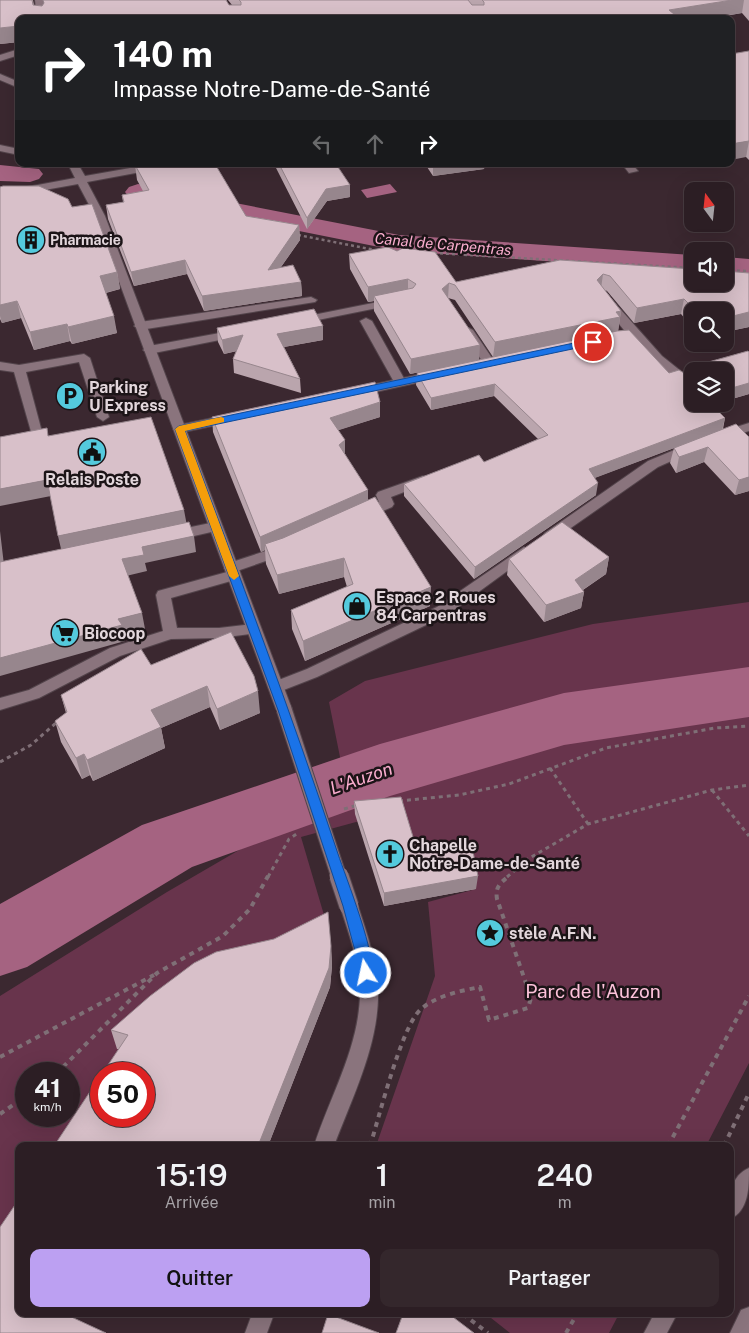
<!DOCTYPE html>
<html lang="fr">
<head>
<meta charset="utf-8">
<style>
	:root { --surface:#2c1e24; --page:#34272c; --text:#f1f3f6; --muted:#a6a2a6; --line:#483c41; --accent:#bca0f2 }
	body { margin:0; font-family:"Public Sans",sans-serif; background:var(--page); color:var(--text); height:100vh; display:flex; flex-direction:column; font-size:19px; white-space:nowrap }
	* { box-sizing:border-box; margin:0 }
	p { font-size:16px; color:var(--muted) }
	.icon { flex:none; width:28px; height:28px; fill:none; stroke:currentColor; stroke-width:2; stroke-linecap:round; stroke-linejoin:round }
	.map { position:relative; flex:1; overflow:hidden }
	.drawer { position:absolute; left:15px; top:1142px; width:719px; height:175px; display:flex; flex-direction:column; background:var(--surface); border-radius:10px; box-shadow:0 5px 20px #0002,0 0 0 1px var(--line) }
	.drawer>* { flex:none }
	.hud { position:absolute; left:15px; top:15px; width:720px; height:152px; border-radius:10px; box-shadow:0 5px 20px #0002,0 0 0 1px var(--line); background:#202124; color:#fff; overflow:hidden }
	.needle { width:32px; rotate:345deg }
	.fabs { position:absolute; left:684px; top:182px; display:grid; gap:10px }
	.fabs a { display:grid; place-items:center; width:50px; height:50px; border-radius:10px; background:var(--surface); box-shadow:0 5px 20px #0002,0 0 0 1px var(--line); font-size:25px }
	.speed { position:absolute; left:15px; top:1062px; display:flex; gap:10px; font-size:25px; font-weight:700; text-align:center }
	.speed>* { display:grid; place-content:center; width:65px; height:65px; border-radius:50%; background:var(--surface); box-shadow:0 5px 20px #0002,0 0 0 1px var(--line); line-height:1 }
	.speed small { font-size:12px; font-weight:400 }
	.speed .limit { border:8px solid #d22; background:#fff; color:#111 }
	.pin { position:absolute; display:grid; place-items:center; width:42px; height:42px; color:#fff; margin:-21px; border:2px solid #fff; border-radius:50%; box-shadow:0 1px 5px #0007 }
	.me { position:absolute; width:55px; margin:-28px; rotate:350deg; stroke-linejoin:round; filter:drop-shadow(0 0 4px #0008) }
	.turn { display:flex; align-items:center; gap:18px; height:105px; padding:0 15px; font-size:22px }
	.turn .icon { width:65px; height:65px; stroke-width:2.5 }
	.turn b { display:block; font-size:35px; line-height:42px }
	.lanes { display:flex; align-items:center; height:48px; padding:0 15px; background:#0003; justify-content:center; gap:25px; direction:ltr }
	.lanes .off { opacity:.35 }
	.eta { display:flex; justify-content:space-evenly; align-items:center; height:85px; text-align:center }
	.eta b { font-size:30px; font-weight:600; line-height:35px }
	.action { display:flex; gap:10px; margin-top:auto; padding:10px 15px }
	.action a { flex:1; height:58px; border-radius:10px; background:var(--accent); color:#111; font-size:20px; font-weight:600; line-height:58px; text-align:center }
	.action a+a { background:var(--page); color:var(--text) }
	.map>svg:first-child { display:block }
	.green { fill:#68344c; fill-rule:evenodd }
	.water { fill:#a56381 }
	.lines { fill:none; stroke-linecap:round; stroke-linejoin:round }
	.canal { fill:#a56381; fill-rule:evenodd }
	.river { fill:#a56381; fill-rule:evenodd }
	.lane-casing { stroke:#53444b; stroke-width:2 }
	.street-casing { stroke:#53444b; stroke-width:2 }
	.secondary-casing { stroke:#53444b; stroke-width:2 }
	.path-far2 { stroke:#7f6f76; stroke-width:2.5; stroke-dasharray:3 3; stroke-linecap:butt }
	.path-far1 { stroke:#7f6f76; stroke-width:3; stroke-dasharray:4 4; stroke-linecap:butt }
	.path { stroke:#7f6f76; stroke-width:4; stroke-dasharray:5 5; stroke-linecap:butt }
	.lane { fill:#8a747d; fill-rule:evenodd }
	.street { fill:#8a747d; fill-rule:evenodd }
	.secondary { fill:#8a747d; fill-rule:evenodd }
	.secondary-bridge-far1-casing { stroke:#53444b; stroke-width:17; stroke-linecap:butt }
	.secondary-bridge-casing { stroke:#53444b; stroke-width:21; stroke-linecap:butt }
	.secondary-bridge-far1 { stroke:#8a747d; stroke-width:15 }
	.secondary-bridge { stroke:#8a747d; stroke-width:19 }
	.wall { fill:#baa5ad }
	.shaded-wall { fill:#97868d }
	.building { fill:#d8c0c9; stroke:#97868d }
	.route { fill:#1a73e8; stroke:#114b97 }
	.slow { fill:#f59e0b }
	.labels { text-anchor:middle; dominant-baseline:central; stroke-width:5; stroke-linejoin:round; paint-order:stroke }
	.far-poi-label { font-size:14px; font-weight:bold; fill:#e3d7dc; stroke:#1c1417; text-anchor:start }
	.far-water-label { font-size:15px; font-style:italic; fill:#faadce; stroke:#1c1417 }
	.poi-label { font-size:16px; font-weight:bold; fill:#e3d7dc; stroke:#1c1417; text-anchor:start }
	.water-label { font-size:18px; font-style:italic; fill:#faadce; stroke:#1c1417 }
	.near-park-label { font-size:19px; fill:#fdc2da; stroke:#1c1417 }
</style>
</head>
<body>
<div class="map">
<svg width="749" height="1333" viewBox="0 0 749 1333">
	<rect width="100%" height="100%" fill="#3b2830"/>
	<path class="green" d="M749 602V1063L706 1146H376L435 976 428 902 476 889 417 863 400 810 301 837 329 932 115 1074H101V1088L58 1146H19V1208L0 1238V996L167 892 353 784 345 782 329 702 365 681 593 624ZM26 1074H69V1116H26Z
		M486 1314H619L609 1333H510Z"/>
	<path class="water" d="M390 184 397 192 367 198 361 190Z"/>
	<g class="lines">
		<path class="canal" d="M0 165 39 169 43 174 39 179 30 182 0 181Z
			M138 184 399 235 692 255V271L399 251 129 197 125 192 129 187Z
			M725 257 749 259V275L725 273Z"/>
		<path class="river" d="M749 667V717L564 745 390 796 192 867 27 967 0 976V904L142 825 380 744 564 693Z"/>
		<defs>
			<path id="lane" d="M0 145 19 149V155L0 151Z
				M622 164H632L638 171 629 173Z
				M311 297 317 300 315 302 140 330 134 326 140 322Z
				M393 299 397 300V304L298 324 292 321 298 318Z
				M609 300 613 301 662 356 692 380V389C665 384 620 326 603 303Z
				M366 318 372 321 406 382 404 385H396L394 382 360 321Z
				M469 328 473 330 496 364 494 367 490 368 486 367 463 332Z
				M236 330 240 332V336L149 354 143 350 149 346Z
				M84 354 90 358 109 417 103 421 97 417 79 362 26 372 42 432 36 436 32 435 14 372 0 370V362L19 365Z
				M423 476 428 477 430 480 428 483 391 497 394 504 392 507 369 517H359L357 514 359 511 379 502 376 495 378 492Z
				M284 545 291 550 289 553 237 571 240 575 238 579 171 598 177 628H219L253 624 258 625 260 629 258 633 219 638 171 639 120 656 39 698 0 710V698L29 690 110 648 163 631 156 595 158 591 227 572 224 568 226 564Z
				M749 1168C749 1187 749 1211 730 1219 730 1200 728 1177 749 1168Z
				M654 1314H677L667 1333H644Z"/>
			<path id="street" d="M435 371 439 372 441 375 439 378 357 396 351 392 357 388Z
				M232 414 238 418 236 421 179 433 173 429 179 425Z
				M749 423V431L722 440 716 436 717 433Z
				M691 443 697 447 696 450 658 467 555 539H545L543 536 545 533 648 461Z
				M215 522 220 524 222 527 220 530 172 541 165 536 172 531Z
				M524 547 531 552 529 555 447 615 317 677 276 693 271 691 268 687 271 683 307 669 437 607Z"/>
			<path id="secondary" d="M35 0H43L45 19H37Z
				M19 49V55L0 61V55Z
				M0 74 19 82V88L0 80Z
				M68 164H78L85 176 153 164H173L168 167 87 182 105 216 292 709 289 713 284 715 279 713 276 709 95 216 78 184 0 198V192L75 178Z
				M349 898 355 901 358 906C367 934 377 962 378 992 379 1045 352 1098 334 1146H314C330 1096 360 1046 360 992 360 963 349 934 340 906L343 901Z
				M749 1307V1333H730L741 1310Z
				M252 1314H274L267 1333H245Z"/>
		</defs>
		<use href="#lane" class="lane-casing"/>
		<use href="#street" class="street-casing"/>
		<use href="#secondary" class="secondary-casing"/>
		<path class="path-far2" d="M298 235 375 250
			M434 253 692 268
			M725 270 749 271"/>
		<path class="path-far1" d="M0 762 31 745 57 722
			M550 768 588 824
			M712 790 749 836
			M399 801 459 795 509 784 606 748 715 728 749 726
			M344 809 358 805
			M268 877 289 839 298 833
			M507 877 528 859 588 824 712 790 749 785"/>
		<path class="path" d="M0 1057 154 975
			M56 1074 157 973 223 936 250 909 268 876
			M0 1114 26 1096
			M370 1146C379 1118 401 1028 420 1010 435 996 460 991 480 987L489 1020 528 1008 531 998 497 899C495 887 500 883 509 876
			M668 1146 749 996
			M724 1146 749 1093
			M463 1314 488 1333
			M566 1333 577 1314"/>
		<use href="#lane" class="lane"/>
		<use href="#street" class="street"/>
		<use href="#secondary" class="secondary"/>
		<defs>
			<path id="secondary-bridge-far1" d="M284 709 339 877"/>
			<path id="secondary-bridge" d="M339 876 349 906"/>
		</defs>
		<use href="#secondary-bridge-far1" class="secondary-bridge-far1-casing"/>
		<use href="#secondary-bridge" class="secondary-bridge-casing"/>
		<use href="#secondary-bridge-far1" class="secondary-bridge-far1"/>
		<use href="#secondary-bridge" class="secondary-bridge"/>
	</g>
	<path class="wall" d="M0 0H34H33L34 5 42 6 44 4 43 0H226L229 5H232L228 0H749V21L742 13 707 19H19V42L0 44Z
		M749 51V160L746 157Z
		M274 164H336L350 197 327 201 307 229Z
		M425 164H485L484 169 433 176Z
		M135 165 246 216 299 225 300 240 281 267 301 282 302 296 204 311 187 274 134 286 108 219 106 205 123 202 122 195 143 191 137 180Z
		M0 187 72 207 117 272 120 289 106 293 117 333 72 344 70 341 34 350 21 318 2 323 0 319Z
		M349 254 456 282 560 260 749 273V327L725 332V311H692V327L681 314 634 323 607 291 605 290 621 311 618 331 669 373 692 377V374V404L712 405 725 418 723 429 749 491 735 495 704 462 676 473 670 463 674 448 594 478 596 495 474 579 404 496V484L484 462 538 439 494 396 431 410 416 385 417 373 493 357 455 300 448 298 479 360 410 374 374 311V301L368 302 350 269Z
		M217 328 323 340 284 347 300 379 301 393 234 373 233 359 237 351 224 354 218 342Z
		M748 351 749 352V394L725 401V371H693L694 366Z
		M380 402V417L338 430 345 454 368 500 430 606 305 661 292 629 291 610 347 587 344 577 279 594 266 564 265 550 261 552 213 432 212 417Z
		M609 557 606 574 583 590 584 592 581 608 544 622 507 575 509 559Z
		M231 632 260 713 220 730 210 707 161 728 165 748 93 781 90 775 82 779 61 742 55 721 66 713 61 695 151 665Z
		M354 801 417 850 476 889 384 906 355 814Z
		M331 946 332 966 330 987 268 1146H54L119 1049H117L111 1030Z"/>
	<path class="shaded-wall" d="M732 0H744L742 13 707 19H668L669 10Z
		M19 26V42L0 44V28Z
		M749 141 746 157 731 160V144Z
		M433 164H485L484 169 433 176Z
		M350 185V197L327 201 307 229V218L326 189Z
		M299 225 300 240 269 284 268 270Z
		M185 260 187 274 134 286 131 272Z
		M117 272 120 289 104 293 100 276Z
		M603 274 601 289 597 280Z
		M408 279V294L374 296V301L368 302V287Z
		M301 282 302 296 204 311 202 296Z
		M449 283 448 298 442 289Z
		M684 299 681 314 634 323 637 308Z
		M17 301 21 318 2 323 0 316V305Z
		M621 311 618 332 493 357 495 342Z
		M749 312V327L725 332V318Z
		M114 316 117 333 72 344 68 327Z
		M67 324 70 341 34 350 30 332Z
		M323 326V340L278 348 277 334Z
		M243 335 245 349 224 354 222 340Z
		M480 345 479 360 410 374 411 359Z
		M749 383V394L725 401V390Z
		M495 384 494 396 431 410V398Z
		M380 402V417L330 433V418Z
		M725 418 722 430 587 481 589 469Z
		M345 440V456L339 445Z
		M708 447 704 462 676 473 679 457Z
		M749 477V491L735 495 739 480Z
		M47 480 51 496 0 506V489Z
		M598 483 596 495 474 579 475 567Z
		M368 490V505L267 549 265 544V550L261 552 260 537Z
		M184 510 187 526 62 553 58 536Z
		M0 531 4 565 0 567Z
		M194 536 196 552 145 563 147 571 126 576 122 559 142 547Z
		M609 557 606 574 575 595 584 592 581 608 544 622 546 605 575 580Z
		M344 558V577L279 594 277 575Z
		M431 587 430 606 305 661 303 641Z
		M142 613 145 629 124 635 125 641 0 676V658L118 619Z
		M207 686 210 707 161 728 165 748 93 781 87 760 151 710Z
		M258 691 260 713 220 730 217 709Z
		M84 754 90 775 82 779 76 758Z
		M478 876 476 889 384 906V893Z
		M331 946 332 966 330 987 268 1146H258Z"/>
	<path class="building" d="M0 0H32L33 5 42 6 44 3 43 0H226L229 5H241V2L239 0H468L472 5H484V2L482 0H732L669 10 680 19H542L540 17 533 19H19V26L0 28Z
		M749 51V141L731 144V54Z
		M144 164H215L246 216 299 225 268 270 293 265 301 282 202 296 185 260 131 272 106 205 124 202 122 195 149 190 135 165Z
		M279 164H336L350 185 326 189 307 218Z
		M3 186H39L68 199 72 207 92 204 117 272 100 276 114 316 68 327 67 324 30 332 17 301 0 305V187Z
		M388 247 397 251 403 248 435 252 456 282 560 260 692 269V284H725V271L749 273V312L725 318V311H696L684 299 637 308 610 276 603 274 597 280 621 311 616 312 620 317 495 342 455 285 449 283 442 289 480 345 411 359 374 296 413 288 416 284 408 279 368 287 349 254Z
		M314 309 323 326 277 334 300 379 233 359 243 335 222 340 217 328Z
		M629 330 669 373 679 370 692 378V404H711L725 418 589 469 598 483 475 567 404 484 479 455 484 462 548 435 495 384 431 398 417 373 617 331Z
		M748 351 749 352V383L725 390V371H696V368L694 366Z
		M375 382 380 402 330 418 345 440 339 445 368 490 260 537 212 417Z
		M151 417 184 510 58 536 47 480 0 489V437L47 428 48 436Z
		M736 424 749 437V477L739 480 708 447 679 457 674 448Z
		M375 497 431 587 303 641 291 610 353 584 344 558 277 575 265 544 283 538Z
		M189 522 194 536 142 547 144 555 122 559 142 613 118 619 122 625 0 658V562Z
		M562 522 609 557 575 580 584 592 546 605 509 559Z
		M231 632 254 676 258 691 217 709 207 686 151 710 161 727 87 760 84 754 76 758 55 721 67 712 61 695 141 649 151 665Z
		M401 797 417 850 471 842 478 876 384 893 354 801Z
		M328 912 331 946 329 968 258 1146H54L101 1075V1116H144V1074H102L128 1035 111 1030 150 996 194 963 216 952 274 939Z
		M19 1199V1314H65L106 1333H0V1227Z
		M328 1314 379 1333H322Z
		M403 1314H449L474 1333H396Z"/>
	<path class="route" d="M593 339 596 340V344L185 431C238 572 291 712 338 854 345 875 379 961 371 977L366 979 362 977 343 906 278 710 175 429 179 426Z"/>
	<path class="slow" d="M221 417 224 418V422L185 431 239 576 234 580 229 576 175 429 179 426Z"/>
	<defs>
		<symbol id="building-disc" viewBox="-11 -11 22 22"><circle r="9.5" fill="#54cadd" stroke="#1c1417"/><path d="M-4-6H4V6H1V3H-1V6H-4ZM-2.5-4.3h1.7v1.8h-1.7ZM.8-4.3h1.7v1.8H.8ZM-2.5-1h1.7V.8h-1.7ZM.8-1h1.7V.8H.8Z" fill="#111"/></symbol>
		<symbol id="parking-disc" viewBox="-11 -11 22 22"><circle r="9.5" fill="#54cadd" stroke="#1c1417"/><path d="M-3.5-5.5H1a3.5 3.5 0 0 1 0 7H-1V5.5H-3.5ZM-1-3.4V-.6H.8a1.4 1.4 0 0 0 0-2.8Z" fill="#111"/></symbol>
		<symbol id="civic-disc" viewBox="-11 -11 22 22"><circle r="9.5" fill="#54cadd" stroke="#1c1417"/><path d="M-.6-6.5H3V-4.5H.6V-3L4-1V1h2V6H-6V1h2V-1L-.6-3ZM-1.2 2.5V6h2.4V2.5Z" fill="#111"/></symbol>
		<symbol id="shop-disc" viewBox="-11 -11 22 22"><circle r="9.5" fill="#54cadd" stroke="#1c1417"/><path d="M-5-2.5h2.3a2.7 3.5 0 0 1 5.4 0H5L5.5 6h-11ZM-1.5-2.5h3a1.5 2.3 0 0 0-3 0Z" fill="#111"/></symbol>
		<symbol id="supermarket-disc" viewBox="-11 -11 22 22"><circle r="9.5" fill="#54cadd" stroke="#1c1417"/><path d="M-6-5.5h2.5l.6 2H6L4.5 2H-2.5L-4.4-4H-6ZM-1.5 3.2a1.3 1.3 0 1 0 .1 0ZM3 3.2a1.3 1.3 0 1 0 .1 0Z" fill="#111"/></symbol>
		<symbol id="church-disc" viewBox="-11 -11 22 22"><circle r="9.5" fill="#54cadd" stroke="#1c1417"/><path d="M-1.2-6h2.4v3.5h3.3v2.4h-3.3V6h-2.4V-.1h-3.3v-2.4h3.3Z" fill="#111"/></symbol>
		<symbol id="sight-disc" viewBox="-11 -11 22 22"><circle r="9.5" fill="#54cadd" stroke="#1c1417"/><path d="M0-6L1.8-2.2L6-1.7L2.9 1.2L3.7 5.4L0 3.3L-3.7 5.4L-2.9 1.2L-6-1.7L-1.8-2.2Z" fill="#111"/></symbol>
	</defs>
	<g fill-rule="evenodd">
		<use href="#building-disc" x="15" y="224" width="32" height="32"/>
		<use href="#parking-disc" x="54" y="380" width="32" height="32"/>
		<use href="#civic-disc" x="76" y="436" width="32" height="32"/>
		<use href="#shop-disc" x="341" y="590" width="32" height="32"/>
		<use href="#supermarket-disc" x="49" y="617" width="32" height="32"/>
		<use href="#church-disc" x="374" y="838" width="32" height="32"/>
		<use href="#sight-disc" x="474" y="917" width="32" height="32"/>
	</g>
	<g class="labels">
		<g class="far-poi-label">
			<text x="50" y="240">Pharmacie</text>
		</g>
		<g class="far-water-label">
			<text transform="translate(443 244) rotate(5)">Canal de Carpentras</text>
		</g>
		<g class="poi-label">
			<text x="89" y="387">Parking<tspan x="89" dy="18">U Express</tspan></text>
			<text x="92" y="479" text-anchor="middle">Relais Poste</text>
			<text x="376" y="597">Espace 2 Roues<tspan x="376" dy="18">84 Carpentras</tspan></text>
			<text x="84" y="633">Biocoop</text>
			<text x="409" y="845">Chapelle<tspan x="409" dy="18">Notre-Dame-de-Santé</tspan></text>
			<text x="509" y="933">stèle A.F.N.</text>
		</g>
		<g class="water-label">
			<text transform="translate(361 778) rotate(-19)">L'Auzon</text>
		</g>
		<g class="near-park-label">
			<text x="593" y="991">Parc de l'Auzon</text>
		</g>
	</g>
</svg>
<div class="fabs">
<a><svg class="needle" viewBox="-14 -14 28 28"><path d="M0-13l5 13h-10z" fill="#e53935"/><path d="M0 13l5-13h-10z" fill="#a6a2a6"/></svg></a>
<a><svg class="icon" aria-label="sound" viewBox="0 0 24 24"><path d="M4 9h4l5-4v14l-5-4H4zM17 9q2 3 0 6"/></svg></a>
<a><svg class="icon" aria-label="search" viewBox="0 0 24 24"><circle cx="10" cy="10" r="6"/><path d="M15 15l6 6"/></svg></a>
<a><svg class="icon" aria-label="layers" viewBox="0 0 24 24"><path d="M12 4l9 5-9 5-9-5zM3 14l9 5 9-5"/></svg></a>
</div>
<div class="speed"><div>41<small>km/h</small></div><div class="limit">50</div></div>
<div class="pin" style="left:593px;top:342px;background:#d93025"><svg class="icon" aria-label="arrive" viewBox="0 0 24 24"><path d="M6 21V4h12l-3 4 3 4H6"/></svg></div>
<svg class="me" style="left:366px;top:973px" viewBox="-20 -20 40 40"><circle r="17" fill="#1a73e8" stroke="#fff" stroke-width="3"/><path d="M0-11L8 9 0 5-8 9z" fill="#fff"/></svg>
<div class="hud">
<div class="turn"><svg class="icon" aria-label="right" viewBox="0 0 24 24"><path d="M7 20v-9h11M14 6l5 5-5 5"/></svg><div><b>140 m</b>Impasse Notre-Dame-de-Santé</div></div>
<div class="lanes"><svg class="icon off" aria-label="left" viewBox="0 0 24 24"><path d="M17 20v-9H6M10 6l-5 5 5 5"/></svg><svg class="icon off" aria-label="ahead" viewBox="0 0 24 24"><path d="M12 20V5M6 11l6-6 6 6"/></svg><svg class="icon" aria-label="right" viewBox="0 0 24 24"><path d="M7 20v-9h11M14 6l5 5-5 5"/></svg></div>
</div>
<section class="drawer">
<div class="eta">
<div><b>15:19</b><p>Arrivée</p></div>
<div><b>1</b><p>min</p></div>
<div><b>240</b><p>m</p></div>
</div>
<div class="action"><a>Quitter</a><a>Partager</a></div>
</section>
</div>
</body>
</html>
